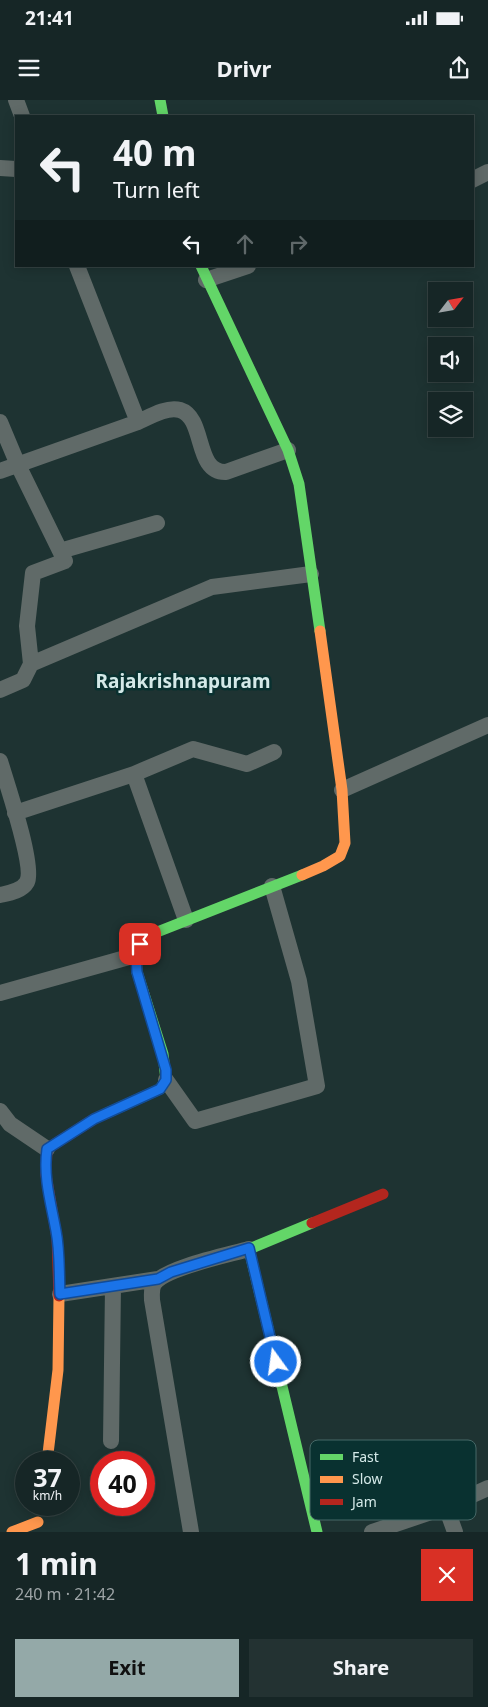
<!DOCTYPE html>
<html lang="en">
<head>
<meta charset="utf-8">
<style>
	:root { --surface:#162626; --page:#233232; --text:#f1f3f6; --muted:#9ea5a7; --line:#354343; --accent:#94a9a8 }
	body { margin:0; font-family:"Noto Sans",sans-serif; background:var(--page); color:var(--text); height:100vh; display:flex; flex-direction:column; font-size:19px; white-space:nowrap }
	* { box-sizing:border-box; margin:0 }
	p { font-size:16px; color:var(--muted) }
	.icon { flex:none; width:28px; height:28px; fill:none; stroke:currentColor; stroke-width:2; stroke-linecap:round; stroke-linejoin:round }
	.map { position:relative; height:1432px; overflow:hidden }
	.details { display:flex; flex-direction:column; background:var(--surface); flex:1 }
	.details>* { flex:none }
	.banner { position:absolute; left:15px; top:15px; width:459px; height:152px; border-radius:0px; box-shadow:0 2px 12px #0003,0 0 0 1px var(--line); background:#162626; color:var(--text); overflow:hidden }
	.needle { width:32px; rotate:59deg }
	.fabs { position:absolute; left:428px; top:182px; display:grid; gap:10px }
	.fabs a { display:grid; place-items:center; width:45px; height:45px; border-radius:0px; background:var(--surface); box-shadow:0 2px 12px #0003,0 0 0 1px var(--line); font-size:25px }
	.speed { position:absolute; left:15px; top:1351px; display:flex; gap:10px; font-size:25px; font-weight:700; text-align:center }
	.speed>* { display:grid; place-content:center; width:65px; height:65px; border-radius:50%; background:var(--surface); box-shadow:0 2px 12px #0003,0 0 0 1px var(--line); line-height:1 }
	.speed small { font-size:12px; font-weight:400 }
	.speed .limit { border:8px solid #d22; background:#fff; color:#111 }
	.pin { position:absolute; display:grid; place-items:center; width:42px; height:42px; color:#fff; margin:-21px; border-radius:10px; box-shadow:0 2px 8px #0006 }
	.me { position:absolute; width:55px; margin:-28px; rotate:346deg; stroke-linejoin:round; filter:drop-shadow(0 0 4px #0008) }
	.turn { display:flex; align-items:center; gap:18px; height:105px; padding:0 15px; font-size:22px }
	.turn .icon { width:65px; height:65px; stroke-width:2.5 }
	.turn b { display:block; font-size:35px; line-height:42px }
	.lanes { display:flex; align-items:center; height:48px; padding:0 15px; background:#0003; justify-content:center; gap:25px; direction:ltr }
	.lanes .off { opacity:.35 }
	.round { display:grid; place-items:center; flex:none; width:52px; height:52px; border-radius:0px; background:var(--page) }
	.headline { display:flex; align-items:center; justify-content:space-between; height:85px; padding:0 15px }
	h1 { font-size:30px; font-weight:700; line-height:38px }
	.cta { display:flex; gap:10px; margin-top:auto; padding:10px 15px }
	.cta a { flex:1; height:58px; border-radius:0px; background:var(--accent); color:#111; font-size:20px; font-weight:700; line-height:58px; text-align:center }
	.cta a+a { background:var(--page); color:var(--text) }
	.status { display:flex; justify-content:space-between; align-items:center; height:35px; padding:0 25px; background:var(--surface); direction:ltr }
	.status svg { height:14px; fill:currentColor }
	header { display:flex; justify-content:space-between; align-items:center; height:65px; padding:0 15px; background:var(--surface); font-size:22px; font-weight:700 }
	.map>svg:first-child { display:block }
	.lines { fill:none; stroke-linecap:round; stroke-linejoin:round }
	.street { stroke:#606a68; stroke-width:16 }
	.fast { stroke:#63d668; stroke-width:11 }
	.slow { stroke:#ff974d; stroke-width:11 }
	.jam { stroke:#b3261e; stroke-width:11 }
	.route-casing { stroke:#114b97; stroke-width:12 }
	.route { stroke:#1a73e8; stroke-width:9 }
	.labels { text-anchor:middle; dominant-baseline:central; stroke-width:5; stroke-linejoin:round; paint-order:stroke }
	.quarter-label { font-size:19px; font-weight:bold; fill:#d4e9e8; stroke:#093130 }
	.key { fill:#093130; stroke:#466867; stroke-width:1 }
	.key-label { font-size:14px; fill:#d4e9e8 }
</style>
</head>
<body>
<div class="status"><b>21:41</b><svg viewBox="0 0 49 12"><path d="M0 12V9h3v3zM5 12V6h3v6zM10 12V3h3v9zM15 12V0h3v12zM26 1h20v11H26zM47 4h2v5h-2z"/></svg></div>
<header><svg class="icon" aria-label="menu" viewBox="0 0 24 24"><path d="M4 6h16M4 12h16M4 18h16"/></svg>Drivr<svg class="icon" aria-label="share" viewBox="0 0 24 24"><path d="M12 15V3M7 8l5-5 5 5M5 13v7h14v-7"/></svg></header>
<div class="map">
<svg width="488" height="1432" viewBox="0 0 488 1432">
	<rect width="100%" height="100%" fill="#1e3332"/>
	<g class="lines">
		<path class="street" d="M16 0 22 16
			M0 68 16 69
			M472 80 488 72
			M77 166 138 322
			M206 180 248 166
			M0 322 18 365 65 461 33 473 27 526 31 564 23 580 0 590
			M0 371 138 322C149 317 167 306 180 310 206 318 194 373 226 372L288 350
			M60 451 157 423
			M31 564 212 487 311 474
			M0 661C6 681 35 767 27 782 22 791 9 793 0 795
			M134 674 186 820
			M342 690 488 625
			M15 713 134 674 193 649 247 664 274 652
			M0 893 136 855
			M166 980 195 1021 317 986 299 881 272 786
			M0 1011 10 1024 47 1049
			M60 1194 158 1179
			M111 1341 113 1186
			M446 1407 455 1432
			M191 1432 152 1200C152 1194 151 1189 154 1184 164 1168 228 1155 249 1149
			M372 1432 446 1407 488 1388"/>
		<path class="fast" d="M160 0 163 16
			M201 166 288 350 299 384 320 531
			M105 1014 160 989 166 980 163 954 137 872 136 855 140 844 147 836 302 775
			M312 1123 249 1149 317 1432"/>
		<path class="slow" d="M302 775 323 766 340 756 345 743 342 690 320 531
			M47 1362 58 1270 59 1196
			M12 1432 38 1422"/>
		<path class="jam" d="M312 1123 383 1094
			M59 1196 57 1138 46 1075 47 1049 94 1019 105 1014"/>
	</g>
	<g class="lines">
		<defs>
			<path id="route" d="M140 844 136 855 137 872 166 970V980L160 989 94 1019 47 1049C43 1078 51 1103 56 1131 60 1151 59 1173 60 1194L158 1179 171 1172 249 1148 276 1262"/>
		</defs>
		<use href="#route" class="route-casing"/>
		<use href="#route" class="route"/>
	</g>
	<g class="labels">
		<g class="quarter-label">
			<text x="183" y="581">Rajakrishnapuram</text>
		</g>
	</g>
	<rect x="310" y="1340" width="166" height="80" rx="8" class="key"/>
	<rect x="320" y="1354" width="23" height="6" fill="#63d668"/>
	<rect x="320" y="1376" width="23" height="7" fill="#ff974d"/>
	<rect x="320" y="1399" width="23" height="6" fill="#b3261e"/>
	<g class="key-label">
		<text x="352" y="1362">Fast</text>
		<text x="352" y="1384">Slow</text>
		<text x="352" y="1407">Jam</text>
	</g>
</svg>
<div class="fabs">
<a><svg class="needle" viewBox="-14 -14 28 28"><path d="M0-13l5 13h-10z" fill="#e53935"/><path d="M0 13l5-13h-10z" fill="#9ea5a7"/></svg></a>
<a><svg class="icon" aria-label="sound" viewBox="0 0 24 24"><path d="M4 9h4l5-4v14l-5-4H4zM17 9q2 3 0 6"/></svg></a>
<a><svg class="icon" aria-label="layers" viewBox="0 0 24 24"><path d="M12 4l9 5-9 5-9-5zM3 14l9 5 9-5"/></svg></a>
</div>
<div class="speed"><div>37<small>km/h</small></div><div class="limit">40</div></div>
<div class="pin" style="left:140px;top:844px;background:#d93025"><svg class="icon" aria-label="arrive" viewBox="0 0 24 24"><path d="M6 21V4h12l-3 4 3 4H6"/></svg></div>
<svg class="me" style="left:276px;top:1262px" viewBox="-20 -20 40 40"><circle r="17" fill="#1a73e8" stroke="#fff" stroke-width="3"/><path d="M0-11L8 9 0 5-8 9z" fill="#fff"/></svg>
<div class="banner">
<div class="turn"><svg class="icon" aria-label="left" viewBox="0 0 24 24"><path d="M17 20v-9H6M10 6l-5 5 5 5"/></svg><div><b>40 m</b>Turn left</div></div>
<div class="lanes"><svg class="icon" aria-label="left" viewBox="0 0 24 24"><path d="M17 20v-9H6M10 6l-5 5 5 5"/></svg><svg class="icon off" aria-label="ahead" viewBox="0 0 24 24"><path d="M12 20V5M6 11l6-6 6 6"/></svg><svg class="icon off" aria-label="right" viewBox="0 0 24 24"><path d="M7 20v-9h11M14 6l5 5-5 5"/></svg></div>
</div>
</div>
<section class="details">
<div class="headline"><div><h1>1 min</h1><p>240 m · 21:42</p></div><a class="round" style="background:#d93025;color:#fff"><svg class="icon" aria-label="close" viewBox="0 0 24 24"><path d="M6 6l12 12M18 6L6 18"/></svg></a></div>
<div class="cta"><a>Exit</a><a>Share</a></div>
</section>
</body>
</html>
